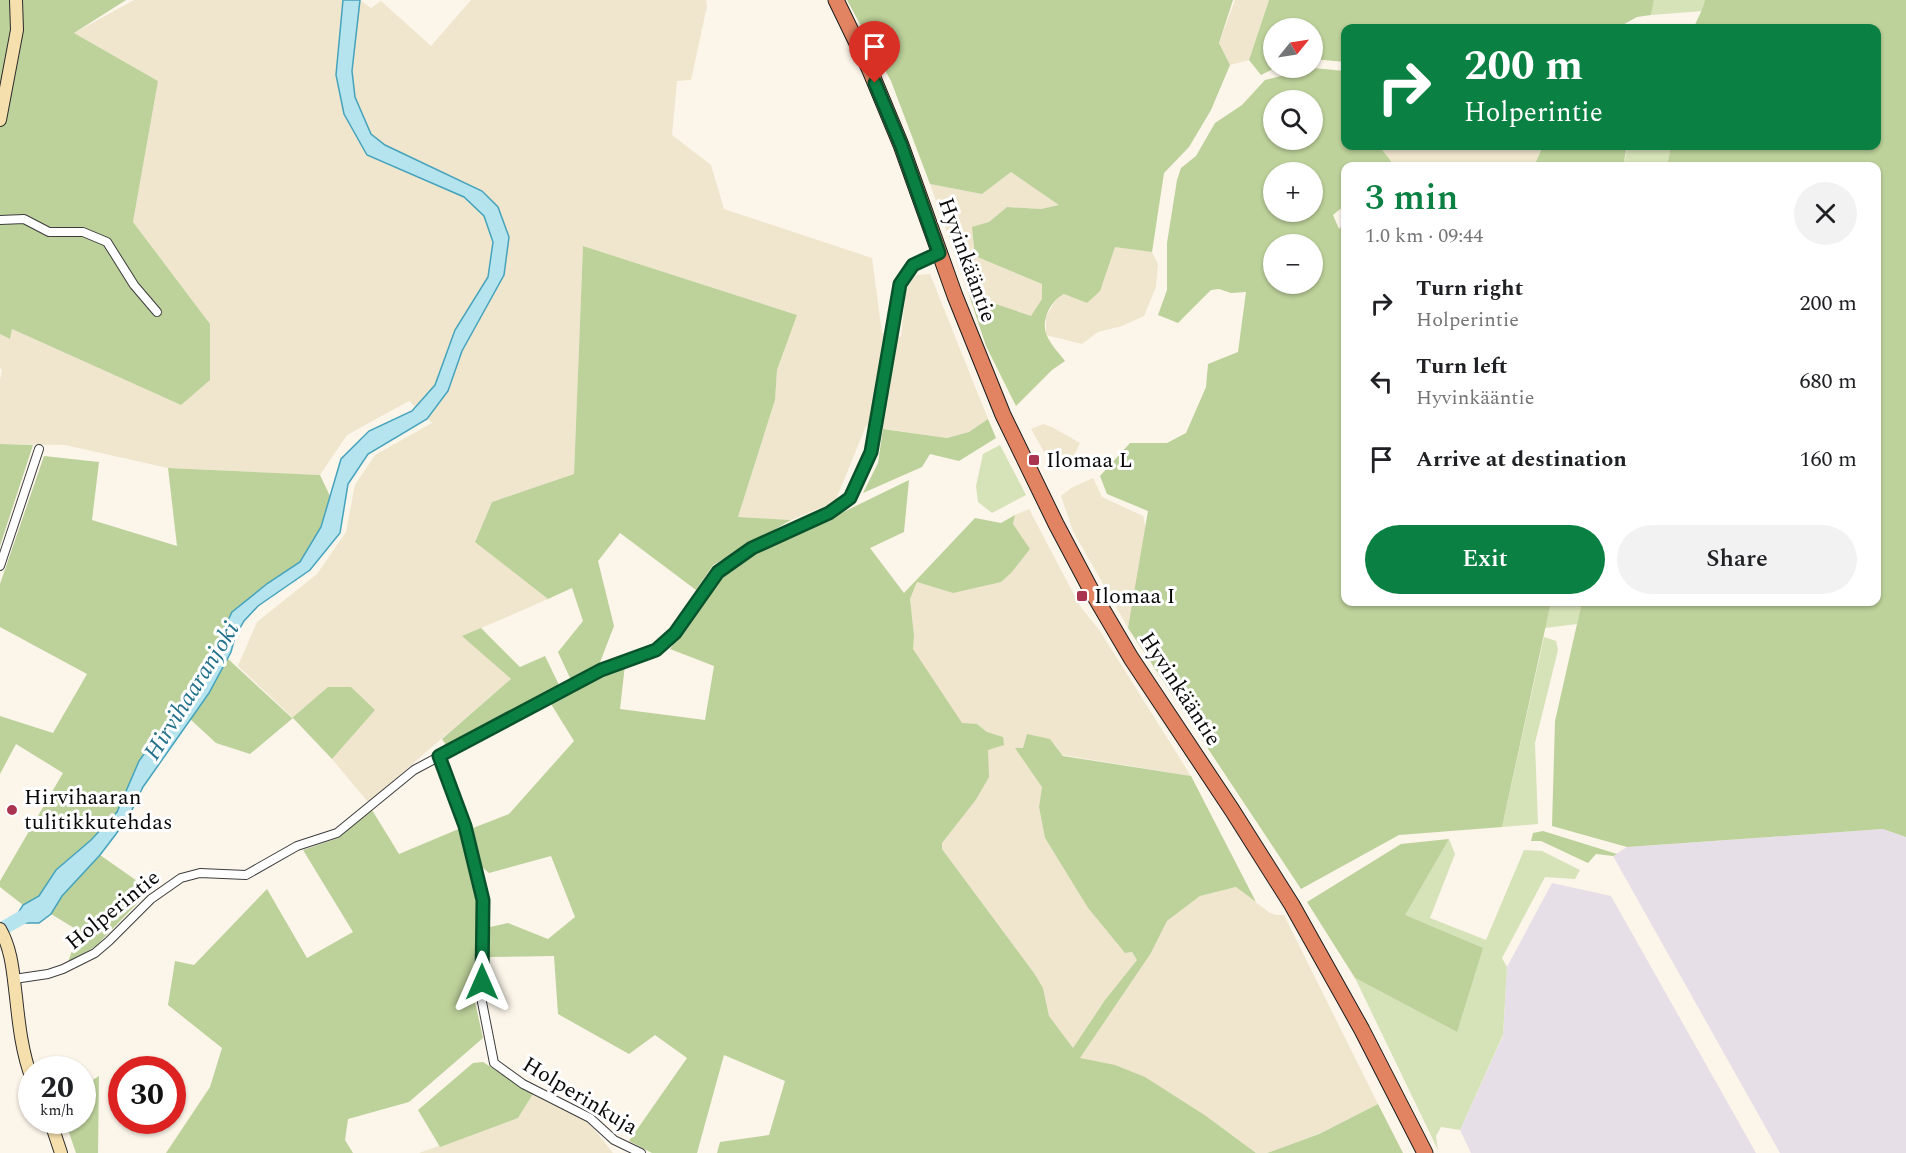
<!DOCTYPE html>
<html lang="en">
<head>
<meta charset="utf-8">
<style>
	:root { --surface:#fff; --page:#f2f2f2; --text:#202124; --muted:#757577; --accent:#0b8043 }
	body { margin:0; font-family:Spectral,serif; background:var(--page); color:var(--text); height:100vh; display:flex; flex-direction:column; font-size:22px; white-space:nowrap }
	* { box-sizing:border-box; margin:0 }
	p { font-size:20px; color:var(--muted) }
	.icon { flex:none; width:33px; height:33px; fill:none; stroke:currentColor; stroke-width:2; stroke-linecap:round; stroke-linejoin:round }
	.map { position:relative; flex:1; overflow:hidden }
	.drawer { position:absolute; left:1341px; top:162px; width:540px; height:444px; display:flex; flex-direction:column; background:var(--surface); border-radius:12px; box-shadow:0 2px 4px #0004 }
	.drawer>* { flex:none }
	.banner { position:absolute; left:1341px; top:24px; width:540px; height:126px; border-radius:12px; box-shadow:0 2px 4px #0004; background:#0b8043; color:#fff; overflow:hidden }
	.needle { width:39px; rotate:60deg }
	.tools { position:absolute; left:1263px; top:18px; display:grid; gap:12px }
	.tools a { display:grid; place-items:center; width:60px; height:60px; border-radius:50%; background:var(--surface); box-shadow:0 2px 4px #0004; font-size:30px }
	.speed { position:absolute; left:18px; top:1056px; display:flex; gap:12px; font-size:30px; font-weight:700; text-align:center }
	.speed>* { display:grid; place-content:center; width:78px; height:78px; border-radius:50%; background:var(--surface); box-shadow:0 2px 4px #0004; line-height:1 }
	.speed small { font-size:15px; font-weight:400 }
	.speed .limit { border:9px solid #d22; background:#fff; color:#111 }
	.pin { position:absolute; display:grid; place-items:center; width:51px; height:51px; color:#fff; margin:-62px -26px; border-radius:50% 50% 50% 0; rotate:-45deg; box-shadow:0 0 6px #0007 }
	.pin .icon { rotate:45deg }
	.me { position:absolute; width:66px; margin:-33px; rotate:0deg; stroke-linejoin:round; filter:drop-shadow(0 0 4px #0008) }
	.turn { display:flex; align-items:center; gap:21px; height:126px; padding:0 24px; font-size:27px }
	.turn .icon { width:78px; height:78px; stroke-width:2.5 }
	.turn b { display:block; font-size:42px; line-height:51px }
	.round { display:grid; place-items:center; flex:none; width:63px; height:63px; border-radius:32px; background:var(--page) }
	.headline { display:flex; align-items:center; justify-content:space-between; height:102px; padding:0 24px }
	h1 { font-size:36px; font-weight:600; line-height:45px; color:var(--accent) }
	.button { display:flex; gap:12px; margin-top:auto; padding:12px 24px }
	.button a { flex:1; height:69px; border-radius:36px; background:var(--accent); color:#fff; font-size:24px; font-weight:600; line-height:69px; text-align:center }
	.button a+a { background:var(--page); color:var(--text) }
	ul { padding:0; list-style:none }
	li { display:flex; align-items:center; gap:18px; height:78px; padding:0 24px }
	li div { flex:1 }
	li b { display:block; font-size:22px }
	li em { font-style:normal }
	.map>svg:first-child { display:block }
	.industrial { fill:#e6dfe8 }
	.farmland { fill:#efe6cd }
	.green { fill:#d6e2b8 }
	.forest { fill:#bdd19a; fill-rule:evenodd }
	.water { fill:#b5e3ee; stroke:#45a3bc; stroke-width:1.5 }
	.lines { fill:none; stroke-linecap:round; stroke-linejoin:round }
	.river { stroke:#b5e3ee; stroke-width:14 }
	.street-casing { stroke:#3d3d3d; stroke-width:10 }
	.secondary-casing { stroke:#2c2c2c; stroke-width:14 }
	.highway-casing { stroke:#1b1b1b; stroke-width:17 }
	.street { stroke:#fff; stroke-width:8 }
	.secondary { stroke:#f5dfac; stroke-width:12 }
	.highway { stroke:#e28462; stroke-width:15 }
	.route-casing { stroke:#07532c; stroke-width:15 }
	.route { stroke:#0b8043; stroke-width:10 }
	.poi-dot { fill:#a83450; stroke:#fff; stroke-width:2 }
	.labels { text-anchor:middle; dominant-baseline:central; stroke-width:6; stroke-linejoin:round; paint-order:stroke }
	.street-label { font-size:22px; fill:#0a0a0a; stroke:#fff }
	.poi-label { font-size:22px; fill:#0a0a0a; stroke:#fff; text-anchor:start }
	.water-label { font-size:24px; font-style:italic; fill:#24728c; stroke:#fff }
</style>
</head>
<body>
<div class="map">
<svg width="1906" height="1153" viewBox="0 0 1906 1153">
	<rect width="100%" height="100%" fill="#fcf5ea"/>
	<path class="industrial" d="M1883 829 1906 837V1153H1780L1613 856 1627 847Z
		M1552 883 1611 896 1756 1153H1471L1460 1130 1503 1036 1507 967Z"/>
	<path class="farmland" d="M134 0H360L371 8 381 1 431 46 471 0H706L707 6 691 80 677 81 672 135 711 165 724 209 872 258 882 333 901 337 906 289 916 275 930 274 988 419 969 432 947 438 866 426 835 502 791 520 738 517 775 400 777 370 797 315 583 246 574 474 492 502 475 541 548 599 463 636 511 679 368 802 332 759 375 709 293 718 238 666 257 622 317 574 346 532 355 485 375 455 432 423 409 401 347 435 320 475 168 468 65 445 0 444V380L2 370 0 368V334L10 339 12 329 181 405 210 324 133 222 158 81 74 33Z
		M1235 0H1269L1249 60 1230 65 1219 43Z
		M1379 146H1543L1534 166H1390L1391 161Z
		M1011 172 1060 205 1041 209 1007 207 989 222 975 256 1042 284V299L1031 317 969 295 930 184 982 194Z
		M1115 246 1152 252 1158 264 1156 287 1144 316 1122 326 1098 332 1082 344 1046 335V317L1057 298 1064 294 1087 303 1099 291Z
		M1043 424 1052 427 1080 443 1067 470 1051 464 1031 429Z
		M1093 478 1102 497 1143 516 1146 529 1145 544 1128 628 1073 531 1061 496 1071 488Z
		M1029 509 1080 606 1100 631 1191 776 1063 755 1050 739 1027 735 1023 748 1042 787 1039 807 1045 838 1088 908 1125 953 1132 952 1137 960 1105 1000 1073 1048 1049 1016 1043 988 1034 973 942 849V843L975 801 987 732 977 724H962L912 649 914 635 910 599 917 582 953 593 1013 524 1015 515Z
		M1236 887 1270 913 1276 915H1284L1378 1104 1318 1134 1267 1153H1256L1206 1116 1080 1058 1151 953 1167 921 1200 896Z
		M533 1094 587 1120 613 1153H419L518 1118Z"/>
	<path class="green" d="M1654 0H1710L1703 11 1651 15Z
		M1628 146H1671L1667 166H1623Z
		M1000 445 1026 495 992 513 978 502 976 486 983 454Z
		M1551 602H1582L1577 624 1545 628Z
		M1544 637 1556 641 1558 650 1535 743 1538 824 1502 827Z
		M1449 839 1455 854 1430 918 1486 940 1524 850 1542 851 1580 870 1575 879 1545 877 1502 958 1507 967 1503 1035 1460 1130 1441 1127 1436 1136 1438 1150 1355 978 1457 1032 1404 915Z"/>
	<path class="forest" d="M0 0H126L74 33 158 81 133 222 210 324V380L181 405 12 329 10 339 0 334Z
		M847 0H1233L1219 43 1230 65 1211 110 1189 147 1164 173 1152 252 1115 247 1100 291 1087 303 1064 294C1051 300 1040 321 1047 336 1051 345 1059 353 1065 361L1052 370 1016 406 986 346 969 295 1031 316 1042 299V284L975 256 972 227 989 222 1007 207 1041 209 1059 205 1011 172 982 194 930 184 891 81Z
		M1269 0H1654L1651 15 1637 17 1617 28H1346L1345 62 1313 59 1312 28H1274V68H1275L1261 75 1249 60Z
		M1705 0H1906V837L1883 829 1627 847 1552 826 1555 721 1582 602H1876V166H1667L1671 146H1876V28H1694C1697 18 1703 11 1705 0Z
		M1313 68 1345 71 1346 146H1379L1391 161 1390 166H1346L1345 205 1333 215 1339 229 1346 221V602H1551L1502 827 1399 835 1301 889 1128 628 1148 511 1107 494 1100 476 1130 443H1167L1186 433 1206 387 1208 364 1238 352 1246 292 1231 293 1219 289 1211 290 1178 323 1158 315 1167 290V243L1177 180 1181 168 1196 156 1215 123 1242 105 1265 80ZM1274 100H1312V140H1274ZM1274 172H1312V212H1274ZM1274 244H1312V284H1274Z
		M1543 146H1627L1623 166H1534Z
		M583 246 797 315 777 370 775 400 738 517 791 520 713 565 696 590 620 533 598 561 614 626 599 665 571 680 558 652 583 621 572 588 548 599 475 542 492 502 574 474Z
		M988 419 996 438 959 461 930 454 922 467 863 493 878 463 883 429 947 438 969 432Z
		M0 444 33 445 0 546Z
		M44 456 99 462 92 520 177 546 168 468 320 475 330 496 322 525 300 562 268 583 232 612 206 666 139 761 117 812 91 840 56 870 39 896 23 905 0 887V881L63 773 16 744 0 774V716L53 733 87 674 0 627V584Z
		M909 480 904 532 870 548 904 593 975 518 1001 523 1015 515 1013 524 1030 549 1011 573 1001 582 953 593 917 582 910 599 914 635 913 649 962 723 977 724 987 732 1003 737 1004 745 988 750 989 777 975 801 942 843V849L1034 973 1043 988 1049 1016 1073 1048 1105 1000 1137 960 1132 952 1125 953 1088 908 1045 838 1039 807 1042 787 1015 748H1023L1027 734 1050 739 1063 756 1191 776 1256 902 1236 887 1200 896 1167 921 1151 953 1080 1058 1115 1065 1145 1077 1206 1116 1256 1153H717L720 1142 769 1135 785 1081 724 1055 697 1153H652L629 1141 687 1058 655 1035 629 1054 558 1014 554 956 489 957 490 927 508 923 548 939 575 917 551 856 489 873 481 866 473 828 509 814 574 741 551 704 625 665 620 709 705 720 714 666 670 649 722 575 754 551 829 519Z
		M481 628 520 667 545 656 559 685 446 745 442 739 511 679 462 636Z
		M227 658 292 718 328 687H351L375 710 332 759 293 718 250 754 216 743 190 719 209 693Z
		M372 810 399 854 461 828 477 904 475 1002 483 1038 409 1102 348 1119 345 1140 353 1153H166L210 1087 222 1048 168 1005 175 961 194 965 267 889 307 958 353 932 303 850 338 838Z
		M1543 831 1617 854 1613 856 1596 854 1588 863 1541 841H1531L1533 833Z
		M1449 839 1405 915 1483 948 1457 1032 1355 978 1307 902 1401 844Z
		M100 855 150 890 96 946 68 962 79 931 51 914 62 896Z
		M483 1062 533 1094 518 1118 440 1147 418 1110 473 1063Z
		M99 1076 98 1153H76L65 1121 82 1120 83 1086Z
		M1378 1104 1403 1153H1267L1319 1134Z"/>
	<path class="water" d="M343 0H360L352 71 355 97 371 134 385 145 482 191 498 207 509 237 504 275 462 351 448 391 427 419 368 454 348 484 340 533 310 570 258 606 244 621 235 637 231 652 209 693 143 787 130 814 116 834 100 855 62 896 51 914 39 923H12L23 905 39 896 56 870 91 840 117 812 139 761 206 666 232 612 268 583 300 562 321 527 341 459 369 431 412 411 435 385 455 330 488 277 493 242 484 216 464 197 367 155 344 114 336 75Z"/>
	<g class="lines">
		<path class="river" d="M0 930 28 914"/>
		<defs>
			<path id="street" d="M0 220 24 219 49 232H83L107 242 134 285 157 312
				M0 566 39 449
				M439 756 465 826 483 900 482 1002 494 1063 523 1084 590 1118 614 1140 641 1153
				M14 979 48 974 63 969 95 953 109 941 151 899 181 878 200 873 246 875 297 846 337 833 414 770 601 670 656 650 675 633 718 572 752 548 829 513 851 498 871 452 900 284 913 265 939 253"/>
			<path id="secondary" d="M0 120 17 30 16 0
				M0 929C12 950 13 973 16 997 19 1025 22 1053 32 1079
				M50 1120 61 1153"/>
			<path id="highway" d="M836 0 869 68 901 145 955 296 1003 415 1056 524 1091 590 1131 658 1232 810 1292 905 1362 1030 1425 1153"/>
		</defs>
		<use href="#street" class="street-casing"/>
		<use href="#secondary" class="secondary-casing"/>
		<use href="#highway" class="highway-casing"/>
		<use href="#street" class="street"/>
		<use href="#secondary" class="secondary"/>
		<use href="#highway" class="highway"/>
	</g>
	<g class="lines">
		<defs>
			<path id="route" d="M482 982 483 900 465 826 439 756 601 670 656 650 675 633 718 572 752 548 829 513 850 498 871 452 900 284 913 265 939 253 901 145 875 83"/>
		</defs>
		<use href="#route" class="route-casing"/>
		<use href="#route" class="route"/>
	</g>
	<g class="poi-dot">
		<rect x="1028" y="454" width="12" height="12" rx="3"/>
		<rect x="1076" y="590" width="12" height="12" rx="3"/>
		<circle cx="12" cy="810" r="6"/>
	</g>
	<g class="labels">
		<g class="street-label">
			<text transform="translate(967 260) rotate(70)">Hyvinkääntie</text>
			<text transform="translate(1180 689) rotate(57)">Hyvinkääntie</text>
			<text transform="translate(113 910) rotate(-39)">Holperintie</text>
			<text transform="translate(580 1096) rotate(31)">Holperinkuja</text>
		</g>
		<g class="poi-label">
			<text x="1046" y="460">Ilomaa L</text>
			<text x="1094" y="596">Ilomaa I</text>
			<text x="24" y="797">Hirvihaaran<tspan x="24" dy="25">tulitikkutehdas</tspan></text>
		</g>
		<g class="water-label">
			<text transform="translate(192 691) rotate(-58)">Hirvihaaranjoki</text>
		</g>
	</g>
</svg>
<div class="tools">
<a><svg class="needle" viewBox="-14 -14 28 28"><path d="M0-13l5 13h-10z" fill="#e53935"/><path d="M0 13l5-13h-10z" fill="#757577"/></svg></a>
<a><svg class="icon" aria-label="search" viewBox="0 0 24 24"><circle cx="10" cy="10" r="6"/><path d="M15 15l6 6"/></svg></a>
<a>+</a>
<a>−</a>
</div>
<div class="speed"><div>20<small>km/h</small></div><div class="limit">30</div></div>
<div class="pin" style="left:875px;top:83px;background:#d93025"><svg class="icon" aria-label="arrive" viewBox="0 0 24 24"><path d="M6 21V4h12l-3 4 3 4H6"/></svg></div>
<svg class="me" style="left:482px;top:982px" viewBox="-20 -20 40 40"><path d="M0-17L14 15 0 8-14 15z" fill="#0b8043" stroke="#fff" stroke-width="4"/></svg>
<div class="banner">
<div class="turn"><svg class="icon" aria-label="right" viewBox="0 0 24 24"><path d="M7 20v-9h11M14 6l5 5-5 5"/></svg><div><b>200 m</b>Holperintie</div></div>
</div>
<section class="drawer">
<div class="headline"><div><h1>3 min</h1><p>1.0 km · 09:44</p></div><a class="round"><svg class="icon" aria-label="close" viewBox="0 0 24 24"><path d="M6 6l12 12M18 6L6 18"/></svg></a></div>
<ul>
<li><svg class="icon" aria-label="right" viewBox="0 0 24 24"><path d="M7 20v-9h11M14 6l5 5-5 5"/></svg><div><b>Turn right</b><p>Holperintie</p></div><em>200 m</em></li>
<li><svg class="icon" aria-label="left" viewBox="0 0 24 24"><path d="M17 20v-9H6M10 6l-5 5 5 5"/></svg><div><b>Turn left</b><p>Hyvinkääntie</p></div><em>680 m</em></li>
<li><svg class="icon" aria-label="arrive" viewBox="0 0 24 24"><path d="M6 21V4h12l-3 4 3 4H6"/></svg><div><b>Arrive at destination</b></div><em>160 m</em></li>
</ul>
<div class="button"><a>Exit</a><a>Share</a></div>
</section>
</div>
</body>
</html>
